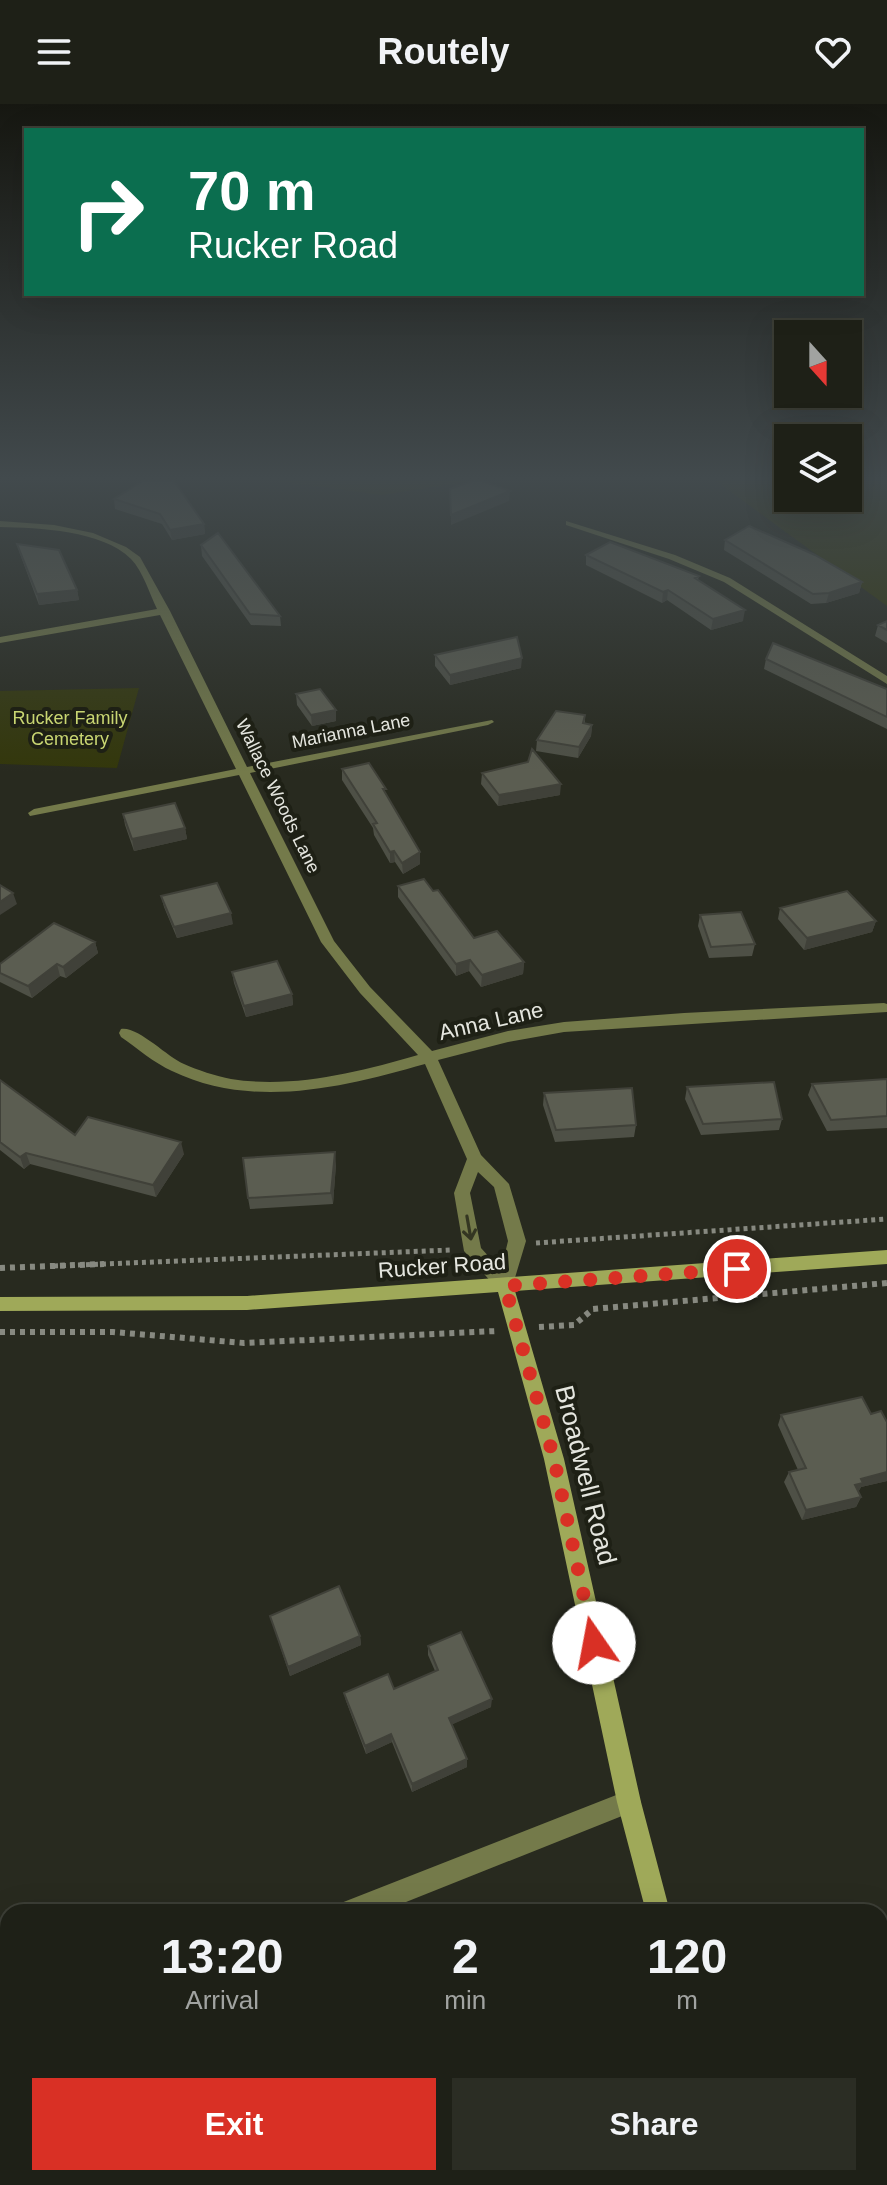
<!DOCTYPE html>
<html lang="en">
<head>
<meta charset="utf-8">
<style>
	:root { --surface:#1e2017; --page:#2b2d24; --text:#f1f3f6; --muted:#a1a3a1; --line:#3c3e36; --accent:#d93025 }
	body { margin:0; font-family:Arial,sans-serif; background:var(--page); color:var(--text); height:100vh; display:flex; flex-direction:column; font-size:30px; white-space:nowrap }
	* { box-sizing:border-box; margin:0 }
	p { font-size:26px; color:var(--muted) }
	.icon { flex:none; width:44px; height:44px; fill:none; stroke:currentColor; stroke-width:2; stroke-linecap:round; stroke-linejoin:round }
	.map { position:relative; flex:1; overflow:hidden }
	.panel { position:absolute; left:0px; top:1800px; width:888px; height:282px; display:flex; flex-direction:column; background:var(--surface); border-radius:24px 24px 0 0; box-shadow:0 8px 32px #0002,0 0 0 2px var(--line) }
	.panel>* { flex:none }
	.hud { position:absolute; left:24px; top:24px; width:840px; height:168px; border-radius:0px; box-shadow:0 8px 32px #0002,0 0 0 2px var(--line); background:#0b6e4f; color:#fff; overflow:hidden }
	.needle { width:52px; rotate:159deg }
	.controls { position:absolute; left:774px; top:216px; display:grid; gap:16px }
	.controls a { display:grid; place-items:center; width:88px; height:88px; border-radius:0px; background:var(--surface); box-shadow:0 8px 32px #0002,0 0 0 2px var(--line); font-size:40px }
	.pin { position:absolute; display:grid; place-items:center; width:68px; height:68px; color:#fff; margin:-34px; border:4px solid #fff; border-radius:50%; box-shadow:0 2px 8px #0007 }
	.me { position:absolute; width:88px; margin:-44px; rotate:348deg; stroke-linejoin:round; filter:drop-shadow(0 0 6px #0008) }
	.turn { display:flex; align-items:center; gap:28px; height:168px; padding:0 32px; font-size:36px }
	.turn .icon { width:104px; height:104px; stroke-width:2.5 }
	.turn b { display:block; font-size:56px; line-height:68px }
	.eta { display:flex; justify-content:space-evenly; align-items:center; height:136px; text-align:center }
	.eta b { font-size:48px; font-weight:700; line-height:56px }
	.button { display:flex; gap:16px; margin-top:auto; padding:16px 32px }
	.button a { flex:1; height:92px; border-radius:0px; background:var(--accent); color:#fff; font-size:32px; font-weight:700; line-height:92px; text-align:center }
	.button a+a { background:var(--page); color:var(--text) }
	header { display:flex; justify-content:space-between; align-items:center; height:104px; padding:0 32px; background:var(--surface); font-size:36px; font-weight:700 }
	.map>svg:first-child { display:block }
	.green { fill:#33370b }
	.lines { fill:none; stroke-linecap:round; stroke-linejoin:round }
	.path-far1 { stroke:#878980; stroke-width:5; stroke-dasharray:4 4; stroke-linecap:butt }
	.path { stroke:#878980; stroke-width:6; stroke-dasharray:5 5; stroke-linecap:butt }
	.street { fill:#747a4a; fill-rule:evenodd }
	.secondary { fill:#9fa959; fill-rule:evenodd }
	.wall { fill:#4e5046 }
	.shaded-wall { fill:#404139 }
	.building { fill:#5b5d51; stroke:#404139; stroke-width:2 }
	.oneway { stroke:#343622 }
	.route { stroke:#d93025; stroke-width:14; stroke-dasharray:0 25.2 }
	.labels { text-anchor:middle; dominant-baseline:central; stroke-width:8; stroke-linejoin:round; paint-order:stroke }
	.far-park-label { font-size:18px; fill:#c9d672; stroke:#1e2015 }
	.far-street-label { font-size:18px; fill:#e5e6df; stroke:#1e2015 }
	.street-label { font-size:22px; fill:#e5e6df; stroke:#1e2015 }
	.near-street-label { font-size:26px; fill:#e5e6df; stroke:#1e2015 }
</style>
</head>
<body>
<header><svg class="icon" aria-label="menu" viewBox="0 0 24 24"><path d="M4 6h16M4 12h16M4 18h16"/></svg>Routely<svg class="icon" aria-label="heart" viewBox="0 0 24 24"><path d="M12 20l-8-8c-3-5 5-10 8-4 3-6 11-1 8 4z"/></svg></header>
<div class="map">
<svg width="887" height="2081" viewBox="0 0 887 2081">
	<rect width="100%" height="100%" fill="#282a1f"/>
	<path class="green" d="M277 377H471L382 391Z
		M716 377H788V394H848V377H887V502Z
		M139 584 117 664 0 660V587Z"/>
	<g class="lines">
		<path class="path-far1" d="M536 1139 887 1115
			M54 1162 451 1146"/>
		<path class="path" d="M0 1164 104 1160
			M539 1223 574 1221 593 1205 887 1179
			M0 1228H113L244 1239 497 1227"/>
		<path class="street" d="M0 417 54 421 93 429 126 443 140 453 170 507 247 663 492 616 494 618 488 621 250 669 334 837 370 883 432 947 508 927 564 918 684 909 884 899 887 900V908L564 928 508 938 438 956 481 1051 509 1080 526 1137 511 1187 505 1189 499 1187 464 1147 454 1089 467 1055 425 960C344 983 253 1006 172 967 154 959 137 944 121 933L119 929 121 925C138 922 167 953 184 960 197 966 216 972 231 975 293 985 359 968 418 951L360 889 321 838 239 671 30 712 28 709 34 705 236 665 160 511 0 539V533L157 505C150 491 143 467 131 455 102 426 39 424 0 423ZM478 1068 494 1083 508 1137 501 1166 481 1144 470 1089Z
			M566 417 675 451 730 474 887 572V580L724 478 669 455 566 421Z
			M629 1686 637 1690 641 1698 637 1706 381 1808H338L341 1799Z
			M8 1924V1950L0 1953V1927Z"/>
		<path class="secondary" d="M887 1146V1160L515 1187 564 1355 641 1698 670 1808H646L617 1698 544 1355 498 1188 247 1206 0 1207V1193L247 1192Z
			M713 2074H741L743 2081H715Z"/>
	</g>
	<path class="wall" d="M114 395 204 420 205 430 172 436 162 420 115 405Z
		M725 436 862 478 859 489 826 499 811 500 724 446Z
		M17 440 77 486 79 496 39 501 20 450Z
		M201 441 280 512 281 522 251 521 202 452Z
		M586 451 699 472 698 476 743 517 711 526 667 496 662 499 586 461Z
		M887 517V539L875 532 878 521Z
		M435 551 521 564 450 581 435 562Z
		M766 555 887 585V625L764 565Z
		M296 590 336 617 312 622 297 601Z
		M585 611V619L592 621 591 632 578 654 536 647 537 636Z
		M528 658 560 691 498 702 481 680 482 669Z
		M342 665 420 760 403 770 395 758 390 759 374 731 373 724 342 676Z
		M123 710 185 724 187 735 134 747 125 721Z
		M398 782 433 787 474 834 524 858 523 870 481 883 469 867 456 872 398 793Z
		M161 792 233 820 177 834 164 803Z
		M780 804 876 817 872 828 804 846 778 815Z
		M700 811 755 840 752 852 709 854 698 822Z
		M95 838 98 849 66 874 60 872 32 894 0 878V860Z
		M232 868 292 890 293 901 246 913 234 879Z
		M887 975V1024L827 1027 808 991 812 980Z
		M0 976 75 1031 184 1050 156 1093 30 1060 24 1065 0 1046Z
		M687 983 782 1015 779 1026 701 1031 685 995Z
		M544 989 636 1021 634 1033 555 1038 543 1001Z
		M336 1060 333 1100 250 1105 248 1094Z
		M871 1310 887 1318V1377L861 1383 858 1388 861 1393 856 1403 802 1416 784 1378 789 1368 798 1366 778 1321 781 1311Z
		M270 1512 360 1532 361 1541 290 1572Z
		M428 1542 491 1603 452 1620 467 1655V1663L412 1688 392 1638 366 1650 346 1597 344 1589 394 1585 435 1567 428 1551Z"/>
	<path class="shaded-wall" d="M510 387 509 397 451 421V411Z
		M204 420 205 430 172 436 170 426Z
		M862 478 859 489 826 499 829 489Z
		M77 486 79 496 39 501 37 490Z
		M668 486 667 496 662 499 663 488Z
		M745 506 743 517 711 526 713 515Z
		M522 554 521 564 450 581V571Z
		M336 606V617L312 622 311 611Z
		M592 621 591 632 578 654 579 643Z
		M561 680 560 691 498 702 499 691Z
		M185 724 187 735 134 747 132 735Z
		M394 747 395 758 390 759V748Z
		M420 748V760L403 770 402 759Z
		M13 789 17 800 0 811V798Z
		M231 809 233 820 177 834 174 823Z
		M876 817 872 828 804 846 807 834Z
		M95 838 98 849 66 874 63 863Z
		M470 856 469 867 456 872V860Z
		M524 858 523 870 481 883 482 871Z
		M57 860 60 872 32 894 28 882Z
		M292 890 293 901 246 913 244 902Z
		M181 1038 184 1050 156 1093 153 1081Z
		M335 1048 336 1060 333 1100 331 1089Z
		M26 1049 30 1060 24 1065 20 1053Z
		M887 1368V1377L861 1383 858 1389 855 1381 861 1375Z
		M861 1393 856 1403 802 1416 806 1406Z
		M360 1532 361 1541 290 1572 288 1563Z
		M492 1595 491 1603 449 1622V1614Z
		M391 1630 392 1638 366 1650 365 1642Z
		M467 1655V1663L412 1688V1680Z
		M435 2074H440L426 2081H421Z"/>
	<path class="building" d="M143 377H174L204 420 170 426 160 410 114 395Z
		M472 377H482L510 387 451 411 450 385Z
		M749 422 815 451 862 478 829 489 813 490 725 436Z
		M218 429 280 512 250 510 201 441Z
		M610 438 699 472 695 474 745 506 713 515 668 486 663 488 586 451Z
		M17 440 59 446 77 486 37 490Z
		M887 517V526L878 521Z
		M517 533 522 554 450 571 435 551Z
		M773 539 887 585V613L766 555Z
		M320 585 336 606 311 611 296 590Z
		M556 607 585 611 583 619 592 621 579 643 537 636Z
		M532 645 561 680 499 691 482 669 528 658Z
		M369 659 386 685H383L420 748 402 759 394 747 390 748 373 720 377 719 342 665Z
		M175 699 185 724 132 735 123 710Z
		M424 775 433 787 438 786 474 834 497 827 524 858 482 871 470 856 456 860 398 782Z
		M217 779 231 809 174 823 161 792Z
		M0 781 13 789 0 798Z
		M847 787 876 817 807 834 780 804Z
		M741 808 755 840 711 843 700 811Z
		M54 819 95 838 63 863 57 860 28 882 0 869V860Z
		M277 857 292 890 244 902 232 868Z
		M887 975V1012L831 1016 812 980Z
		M0 976 75 1031 88 1013 181 1038 153 1081 26 1049 20 1053 0 1038Z
		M774 978 782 1015 703 1020 687 983Z
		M632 984 636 1021 556 1026 544 989Z
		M335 1048 331 1089 248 1094 243 1054Z
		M862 1293 871 1310 881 1307 887 1318V1368L861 1375 863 1379 855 1381 861 1393 806 1406 789 1368 806 1364 781 1311Z
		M339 1482 360 1532 288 1563 270 1512Z
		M461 1528 492 1595 449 1614 467 1655 412 1680 391 1630 365 1642 344 1589 388 1570 394 1585 438 1566 428 1542Z
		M322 2074H435L421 2081H323Z"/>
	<defs><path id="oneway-shaft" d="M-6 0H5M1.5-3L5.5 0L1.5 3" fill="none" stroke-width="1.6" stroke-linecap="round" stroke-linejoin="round" transform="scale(2)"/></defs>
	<use class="oneway" href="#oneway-shaft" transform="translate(469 1124) rotate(80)"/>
	<linearGradient id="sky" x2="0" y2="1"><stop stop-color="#161711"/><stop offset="0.56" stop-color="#424a4d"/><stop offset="1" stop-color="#424a4d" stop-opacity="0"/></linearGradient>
	<rect width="887" height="668" fill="url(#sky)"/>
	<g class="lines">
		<path class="route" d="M594 1539 554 1355 505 1182 737 1165"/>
	</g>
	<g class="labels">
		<g class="far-park-label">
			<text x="70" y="614">Rucker Family<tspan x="70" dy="21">Cemetery</tspan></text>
		</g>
		<g class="far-street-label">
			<text transform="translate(351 627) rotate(-11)">Marianna Lane</text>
			<text transform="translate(278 692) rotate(64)">Wallace Woods Lane</text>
		</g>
		<g class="street-label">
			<text transform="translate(491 917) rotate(-13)">Anna Lane</text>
			<text transform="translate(442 1162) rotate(-4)">Rucker Road</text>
		</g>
		<g class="near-street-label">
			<text transform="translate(586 1371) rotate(76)">Broadwell Road</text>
		</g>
	</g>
</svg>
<div class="controls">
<a><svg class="needle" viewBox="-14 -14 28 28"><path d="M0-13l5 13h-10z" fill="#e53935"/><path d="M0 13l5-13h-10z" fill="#a1a3a1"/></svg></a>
<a><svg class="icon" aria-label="layers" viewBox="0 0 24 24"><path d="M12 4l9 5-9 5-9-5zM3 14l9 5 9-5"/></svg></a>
</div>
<div class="pin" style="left:737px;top:1165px;background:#d93025"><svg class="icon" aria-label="arrive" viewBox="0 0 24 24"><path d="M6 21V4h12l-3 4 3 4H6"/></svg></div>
<svg class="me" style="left:594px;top:1539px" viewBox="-20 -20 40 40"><circle r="19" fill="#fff"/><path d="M0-13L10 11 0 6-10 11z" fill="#d93025"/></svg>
<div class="hud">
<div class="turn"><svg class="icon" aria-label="right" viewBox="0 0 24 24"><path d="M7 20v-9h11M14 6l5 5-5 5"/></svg><div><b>70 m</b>Rucker Road</div></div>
</div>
<section class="panel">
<div class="eta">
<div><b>13:20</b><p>Arrival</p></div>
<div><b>2</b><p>min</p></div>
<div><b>120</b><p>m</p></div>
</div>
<div class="button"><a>Exit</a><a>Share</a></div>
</section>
</div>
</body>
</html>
